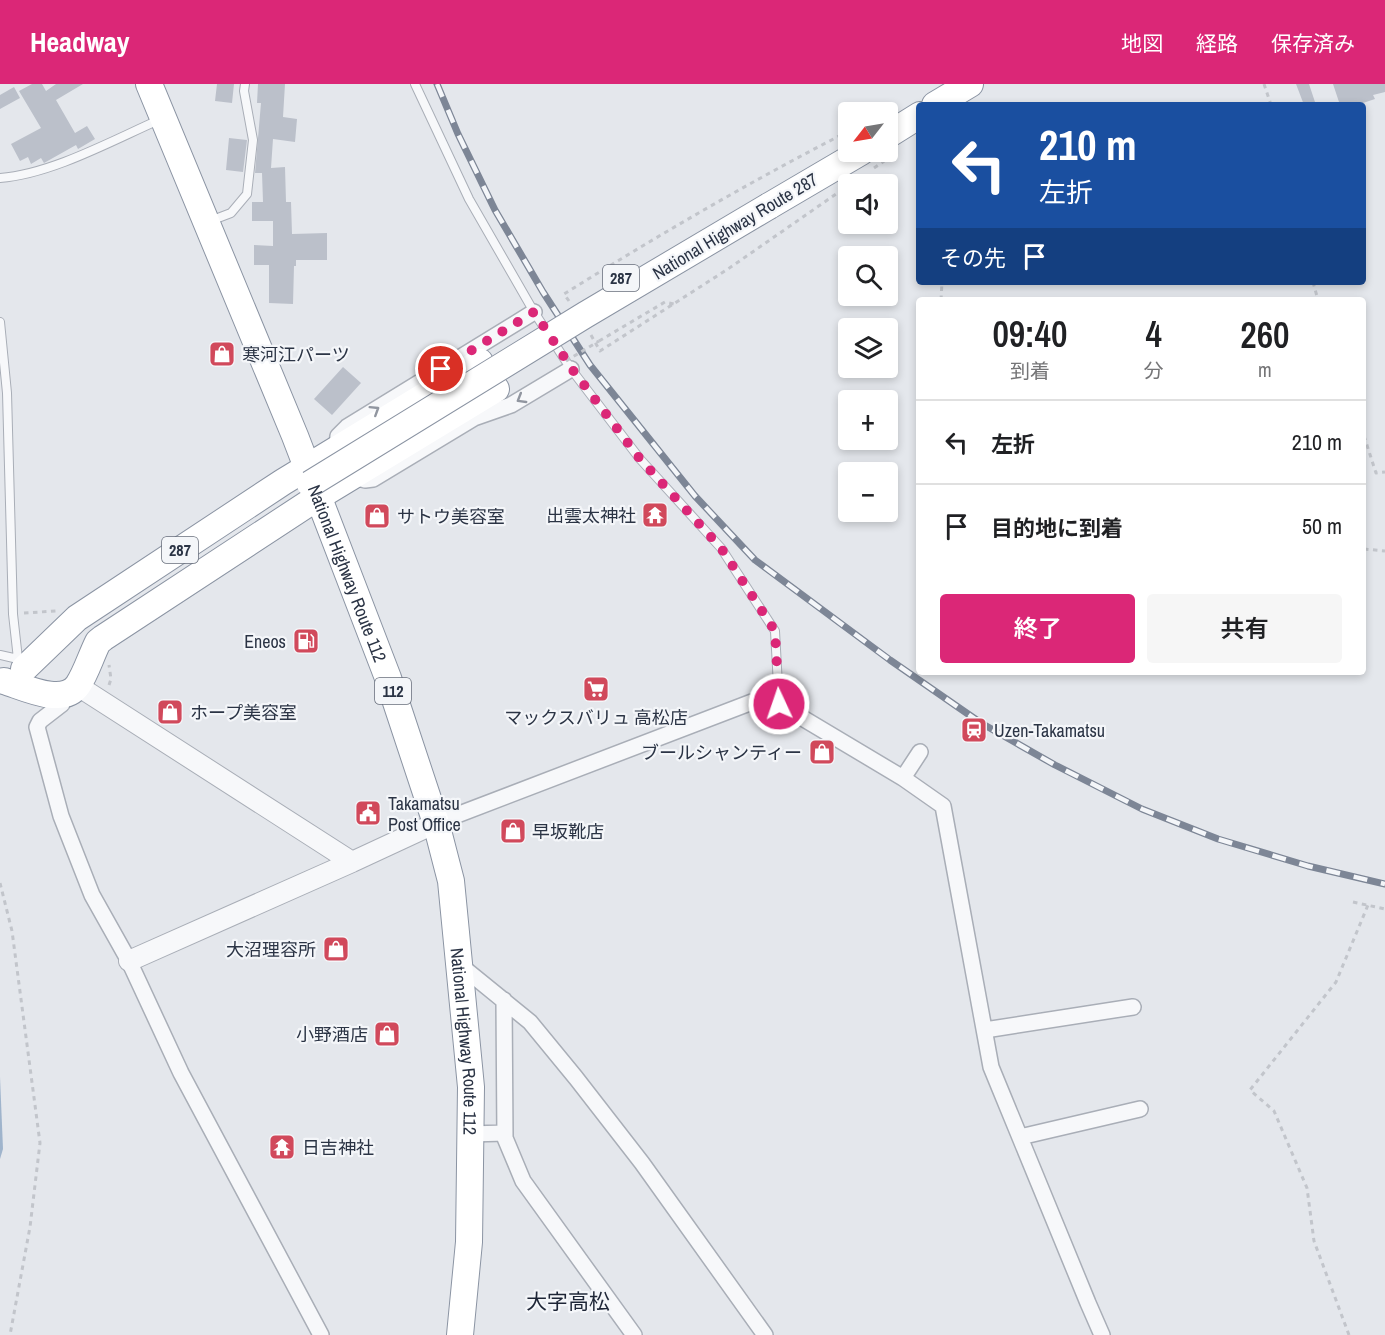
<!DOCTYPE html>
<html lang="ja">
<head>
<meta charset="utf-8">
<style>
	:root { --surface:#fff; --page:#f6f6f6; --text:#202124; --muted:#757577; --line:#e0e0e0; --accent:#db2777 }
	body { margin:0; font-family:"Archivo Narrow","Noto Sans JP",sans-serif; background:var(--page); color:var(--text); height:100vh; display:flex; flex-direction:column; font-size:22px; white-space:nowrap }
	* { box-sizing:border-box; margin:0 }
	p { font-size:20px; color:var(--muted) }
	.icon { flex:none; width:33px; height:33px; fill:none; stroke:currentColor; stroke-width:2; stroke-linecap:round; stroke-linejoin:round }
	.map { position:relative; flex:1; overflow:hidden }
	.side { position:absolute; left:916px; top:213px; width:450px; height:378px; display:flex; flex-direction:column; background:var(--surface); border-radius:6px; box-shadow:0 3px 9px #0003 }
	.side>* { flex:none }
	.top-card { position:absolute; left:916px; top:18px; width:450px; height:183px; border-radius:6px; box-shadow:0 3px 9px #0003; background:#1a4fa0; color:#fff; overflow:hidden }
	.needle { width:39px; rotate:239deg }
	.controls { position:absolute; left:838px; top:18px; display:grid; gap:12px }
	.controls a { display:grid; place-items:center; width:60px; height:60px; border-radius:6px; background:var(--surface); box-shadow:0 3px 9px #0003; font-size:30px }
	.pin { position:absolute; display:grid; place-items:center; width:51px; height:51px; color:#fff; margin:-26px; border:3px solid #fff; border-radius:50%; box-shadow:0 2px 6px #0007 }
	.me { position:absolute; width:66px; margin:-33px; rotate:357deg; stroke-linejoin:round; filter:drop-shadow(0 0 4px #0008) }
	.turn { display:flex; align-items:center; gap:21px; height:126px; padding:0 24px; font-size:27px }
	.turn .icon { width:78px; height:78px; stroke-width:2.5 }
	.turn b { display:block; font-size:42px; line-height:51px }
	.then { display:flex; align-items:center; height:57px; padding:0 24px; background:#0003; gap:12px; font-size:22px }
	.eta { display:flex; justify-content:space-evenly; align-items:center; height:102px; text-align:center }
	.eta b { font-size:36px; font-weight:600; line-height:42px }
	.primary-button { display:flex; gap:12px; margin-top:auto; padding:12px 24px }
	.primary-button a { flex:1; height:69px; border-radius:6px; background:var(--accent); color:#fff; font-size:24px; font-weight:600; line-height:69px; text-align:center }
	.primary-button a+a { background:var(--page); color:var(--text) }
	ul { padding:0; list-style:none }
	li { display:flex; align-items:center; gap:18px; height:84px; padding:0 24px; border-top:2px solid var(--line) }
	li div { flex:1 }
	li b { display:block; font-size:22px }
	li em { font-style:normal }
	header { display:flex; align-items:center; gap:36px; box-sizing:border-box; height:84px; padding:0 30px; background:var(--accent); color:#fff }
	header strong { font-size:28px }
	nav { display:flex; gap:33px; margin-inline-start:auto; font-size:21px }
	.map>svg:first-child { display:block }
	.water { fill:#9fb4cc }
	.building { fill:#bbc0ca }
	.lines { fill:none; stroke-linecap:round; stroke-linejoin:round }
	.service-casing { stroke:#a9aeb7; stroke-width:10 }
	.minor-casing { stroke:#a9aeb7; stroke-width:18 }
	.tertiary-casing { stroke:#a9aeb7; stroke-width:22 }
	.trunk-casing { stroke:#8b94a3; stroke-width:28 }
	.path { stroke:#c2c5cb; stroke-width:3; stroke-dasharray:4.5 4.5; stroke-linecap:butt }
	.service { stroke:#f7f8fa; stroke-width:8 }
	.minor { stroke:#f7f8fa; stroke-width:15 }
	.tertiary { stroke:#f7f8fa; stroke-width:20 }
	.trunk { stroke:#fff; stroke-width:26 }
	.rail-casing { stroke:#7d8696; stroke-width:7 }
	.rail { stroke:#f4f6f9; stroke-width:4.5; stroke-dasharray:14; stroke-linecap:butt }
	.trunk-bridge-casing { stroke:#8b94a3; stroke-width:28; stroke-linecap:butt }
	.path-bridge { stroke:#c2c5cb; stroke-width:3; stroke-dasharray:4.5 4.5; stroke-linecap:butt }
	.trunk-bridge { stroke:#fff; stroke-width:26 }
	.oneway { stroke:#9196a0 }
	.route { stroke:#db2777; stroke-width:10; stroke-dasharray:0 18 }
	.labels { text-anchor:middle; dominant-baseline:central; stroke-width:4.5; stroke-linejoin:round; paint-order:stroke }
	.shield { fill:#f4f6f9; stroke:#676e7b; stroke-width:1.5 }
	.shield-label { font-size:16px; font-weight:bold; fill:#2b3445 }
	.street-label { font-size:18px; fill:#2b3445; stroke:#f4f6f9 }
	.poi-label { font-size:18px; fill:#2b3445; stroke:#f4f6f9; text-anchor:start }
	.quarter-label { font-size:21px; fill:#1d2536; stroke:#f4f6f9 }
</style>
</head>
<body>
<header>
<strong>Headway</strong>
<nav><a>地図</a><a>経路</a><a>保存済み</a></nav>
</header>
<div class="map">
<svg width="1385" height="1251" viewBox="0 0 1385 1251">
	<rect width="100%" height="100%" fill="#e4e7ec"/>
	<path class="water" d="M0 993 3 1065 0 1075Z"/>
	<path class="building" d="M32 0H42L46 7 56 0H83L56 16 75 49 87 42 95 55 78 65 76 61 44 79 41 74 31 80 28 73 20 77 11 60 41 44 19 7Z
		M217 0H234L232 19 215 17Z
		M258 0H285L283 33 297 35 295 58 273 55 271 84 285 83 286 118H291L292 150 327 149V176H296V182H294L293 220 269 219V181H254V161L273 162V137H252V118H263L262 89H255L261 19H257Z
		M1296 0H1309L1316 21H1304Z
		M1333 0H1385V8L1373 11 1375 15 1357 21H1340Z
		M14 3 20 14 0 25V11Z
		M229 54 247 56 243 88 226 86Z
		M343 283 361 299 332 331 314 315Z"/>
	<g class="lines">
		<defs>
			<path id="service" d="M415 0 469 115 534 228 571 285 640 375 721 464 775 547 779 620
				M0 94C52 90 113 56 161 35
				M210 137 231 129 247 110 253 56 244 7 245 0
				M0 238 7 309 13 530 18 575
				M0 571 18 575 20 578"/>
			<path id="minor" d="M337 362 338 352 347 343 534 228
				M355 393 365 396 373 395 474 334 511 321 571 285
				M63 612 62 620 40 637 37 643 61 732 92 811 129 877 181 989 321 1251
				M903 694 920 668
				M436 739 752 618 779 620 903 694 943 722 991 983 1088 1219 1102 1251
				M460 881 530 938 576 994 642 1079 765 1251
				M504 916 505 1054 523 1097 634 1251
				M985 946 1133 923
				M470 1050 505 1049
				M1020 1053 1140 1025"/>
			<path id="tertiary" d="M78 602 352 778 436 739
				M129 877 352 778"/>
			<g id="trunk">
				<path id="s1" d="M149 0 295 352 388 594 436 739 451 797 471 1003 469 1158 460 1251"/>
				<path d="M935 21 970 0"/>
				<path d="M888 51 920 31"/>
				<path d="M769 122 861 68"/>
				<path d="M24 585 77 534 283 398 480 278"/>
				<path d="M4 597C24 603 63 623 78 601 86 589 91 572 98 558L103 554 318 413 496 305"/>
			</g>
		</defs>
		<use href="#service" class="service-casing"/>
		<use href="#minor" class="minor-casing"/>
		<use href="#tertiary" class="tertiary-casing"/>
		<use href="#trunk" class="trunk-casing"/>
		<path class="path" d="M1264 0 1271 21
			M874 84 893 71
			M850 100 864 91
			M1313 198 1318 216
			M941 216 942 198
			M569 217 564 210C657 152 751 97 849 47
			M591 251 600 267 728 185 849 101
			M599 257 665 218 674 220
			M1364 352 1376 389 1385 388
			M1364 465 1385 467
			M24 529 56 527
			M109 601 111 595 109 581
			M0 799 12 847 40 1059 30 1143 10 1251
			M1353 818 1385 825
			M1349 1251 1314 1157 1307 1104 1274 1027 1250 1006 1336 898 1368 821"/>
		<use href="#service" class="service"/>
		<use href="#minor" class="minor"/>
		<use href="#tertiary" class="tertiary"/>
		<use href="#trunk" class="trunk"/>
		<defs>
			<path id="rail" d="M437 0 458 50 495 126 543 208 590 281 695 412 755 476 890 576 981 639 1055 681 1142 725 1218 755 1308 782 1385 800"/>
		</defs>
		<use href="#rail" class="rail-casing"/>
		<use href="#rail" class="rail"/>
		<defs>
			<path id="trunk-bridge" d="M310 400 585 231 769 122"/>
		</defs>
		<use href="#trunk-bridge" class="trunk-bridge-casing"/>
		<path class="path-bridge" d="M566 277 599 257"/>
		<use href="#trunk-bridge" class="trunk-bridge"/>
	</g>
	<defs><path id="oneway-chevron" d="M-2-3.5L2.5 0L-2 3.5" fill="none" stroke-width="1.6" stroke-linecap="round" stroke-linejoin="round" transform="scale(1.5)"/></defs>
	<g class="oneway">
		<use href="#oneway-chevron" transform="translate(521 315) rotate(149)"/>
		<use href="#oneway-chevron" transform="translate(375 326) rotate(-32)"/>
	</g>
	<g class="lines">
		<path class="route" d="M441 285 534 228 572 285 640 375 721 464 775 547 779 620"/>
	</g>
	<defs>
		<symbol id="shop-square" viewBox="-11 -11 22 22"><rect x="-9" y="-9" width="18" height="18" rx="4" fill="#d1495b" stroke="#f4f6f9"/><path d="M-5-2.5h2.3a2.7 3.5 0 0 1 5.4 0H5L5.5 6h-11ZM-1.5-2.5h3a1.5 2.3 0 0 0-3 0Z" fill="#fff"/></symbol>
		<symbol id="temple-square" viewBox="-11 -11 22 22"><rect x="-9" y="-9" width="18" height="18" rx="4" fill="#d1495b" stroke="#f4f6f9"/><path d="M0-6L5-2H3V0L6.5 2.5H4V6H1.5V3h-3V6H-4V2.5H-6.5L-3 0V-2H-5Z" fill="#fff"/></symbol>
		<symbol id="fuel-square" viewBox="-11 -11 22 22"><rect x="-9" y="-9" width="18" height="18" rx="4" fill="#d1495b" stroke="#f4f6f9"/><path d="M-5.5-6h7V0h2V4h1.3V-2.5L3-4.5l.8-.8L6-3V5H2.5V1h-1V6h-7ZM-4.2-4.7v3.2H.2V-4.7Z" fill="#fff"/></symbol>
		<symbol id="supermarket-square" viewBox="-11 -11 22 22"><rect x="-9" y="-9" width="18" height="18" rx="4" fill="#d1495b" stroke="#f4f6f9"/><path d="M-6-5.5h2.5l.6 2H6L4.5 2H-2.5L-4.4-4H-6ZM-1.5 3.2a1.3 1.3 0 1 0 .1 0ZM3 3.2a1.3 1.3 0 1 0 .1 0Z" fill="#fff"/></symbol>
		<symbol id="station-square" viewBox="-11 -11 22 22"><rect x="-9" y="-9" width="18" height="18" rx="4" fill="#d1495b" stroke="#f4f6f9"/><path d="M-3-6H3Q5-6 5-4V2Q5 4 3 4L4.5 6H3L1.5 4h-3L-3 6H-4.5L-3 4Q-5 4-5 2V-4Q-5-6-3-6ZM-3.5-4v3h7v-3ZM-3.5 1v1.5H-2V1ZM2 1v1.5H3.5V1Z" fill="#fff"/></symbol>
		<symbol id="civic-square" viewBox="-11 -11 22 22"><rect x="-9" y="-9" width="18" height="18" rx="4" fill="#d1495b" stroke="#f4f6f9"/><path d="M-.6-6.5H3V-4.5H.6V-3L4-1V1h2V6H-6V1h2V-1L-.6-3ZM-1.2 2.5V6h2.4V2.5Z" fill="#fff"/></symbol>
	</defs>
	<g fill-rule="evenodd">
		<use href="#shop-square" x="207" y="255" width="30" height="30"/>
		<use href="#temple-square" x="640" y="416" width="30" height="30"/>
		<use href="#shop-square" x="362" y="417" width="30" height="30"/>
		<use href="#fuel-square" x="291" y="542" width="30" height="30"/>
		<use href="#supermarket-square" x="581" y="590" width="30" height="30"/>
		<use href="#shop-square" x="155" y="613" width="30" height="30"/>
		<use href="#station-square" x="959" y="631" width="30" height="30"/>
		<use href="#shop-square" x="807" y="653" width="30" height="30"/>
		<use href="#civic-square" x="353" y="714" width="30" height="30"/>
		<use href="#shop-square" x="498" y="732" width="30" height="30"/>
		<use href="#shop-square" x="321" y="850" width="30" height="30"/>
		<use href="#shop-square" x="372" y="935" width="30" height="30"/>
		<use href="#temple-square" x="267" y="1048" width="30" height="30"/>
	</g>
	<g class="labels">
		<g class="shield">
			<rect x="603" y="181" width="36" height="26" rx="4.5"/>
			<rect x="162" y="453" width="36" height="26" rx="4.5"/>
			<rect x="375" y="594" width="36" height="26" rx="4.5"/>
		</g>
		<g class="shield-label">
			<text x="621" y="194">287</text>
			<text x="180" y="466">287</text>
			<text x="393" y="607">112</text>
		</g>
		<g class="street-label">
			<text transform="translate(735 142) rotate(-31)">National Highway Route 287</text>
			<text stroke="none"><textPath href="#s1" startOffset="528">National Highway Route 112</textPath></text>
			<text stroke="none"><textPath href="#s1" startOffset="1014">National Highway Route 112</textPath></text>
		</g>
		<g class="poi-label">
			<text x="242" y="270">寒河江パーツ</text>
			<text x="636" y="431" text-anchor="end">出雲太神社</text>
			<text x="397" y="432">サトウ美容室</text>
			<text x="286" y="557" text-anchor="end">Eneos</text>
			<text x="190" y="628">ホープ美容室</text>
			<text x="596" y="633" text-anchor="middle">マックスバリュ 高松店</text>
			<text x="994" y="646">Uzen-Takamatsu</text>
			<text x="802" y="668" text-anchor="end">ブールシャンティー</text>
			<text x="388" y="719">Takamatsu<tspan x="388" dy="21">Post Office</tspan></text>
			<text x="532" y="747">早坂靴店</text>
			<text x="316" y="865" text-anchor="end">大沼理容所</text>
			<text x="368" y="950" text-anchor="end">小野酒店</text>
			<text x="302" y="1063">日吉神社</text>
		</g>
		<g class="quarter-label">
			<text x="568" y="1217">大字高松</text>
		</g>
	</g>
</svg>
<div class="controls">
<a><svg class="needle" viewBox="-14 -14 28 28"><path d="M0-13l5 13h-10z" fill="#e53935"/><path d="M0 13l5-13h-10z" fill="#757577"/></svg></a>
<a><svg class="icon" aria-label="sound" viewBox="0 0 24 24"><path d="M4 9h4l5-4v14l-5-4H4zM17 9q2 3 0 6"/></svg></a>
<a><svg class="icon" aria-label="search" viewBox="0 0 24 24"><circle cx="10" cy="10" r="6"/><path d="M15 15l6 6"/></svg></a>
<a><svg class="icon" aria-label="layers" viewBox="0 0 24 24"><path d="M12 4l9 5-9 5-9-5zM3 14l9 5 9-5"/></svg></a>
<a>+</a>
<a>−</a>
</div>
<div class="pin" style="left:441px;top:285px;background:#d93025"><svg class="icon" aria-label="arrive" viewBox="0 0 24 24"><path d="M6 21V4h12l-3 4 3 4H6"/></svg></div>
<svg class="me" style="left:779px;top:620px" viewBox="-20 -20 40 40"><circle r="17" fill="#db2777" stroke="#fff" stroke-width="3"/><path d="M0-11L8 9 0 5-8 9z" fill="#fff"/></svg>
<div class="top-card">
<div class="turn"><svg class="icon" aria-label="left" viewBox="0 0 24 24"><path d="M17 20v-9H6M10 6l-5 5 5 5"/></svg><div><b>210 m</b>左折</div></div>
<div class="then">その先<svg class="icon" aria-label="arrive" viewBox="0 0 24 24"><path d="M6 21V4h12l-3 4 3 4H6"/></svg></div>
</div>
<section class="side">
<div class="eta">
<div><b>09:40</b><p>到着</p></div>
<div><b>4</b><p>分</p></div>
<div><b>260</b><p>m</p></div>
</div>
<ul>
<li><svg class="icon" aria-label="left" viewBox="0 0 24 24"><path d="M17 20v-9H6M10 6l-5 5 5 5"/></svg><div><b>左折</b></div><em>210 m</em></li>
<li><svg class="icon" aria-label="arrive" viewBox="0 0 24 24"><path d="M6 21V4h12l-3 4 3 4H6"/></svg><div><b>目的地に到着</b></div><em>50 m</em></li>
</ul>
<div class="primary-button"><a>終了</a><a>共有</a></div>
</section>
</div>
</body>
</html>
